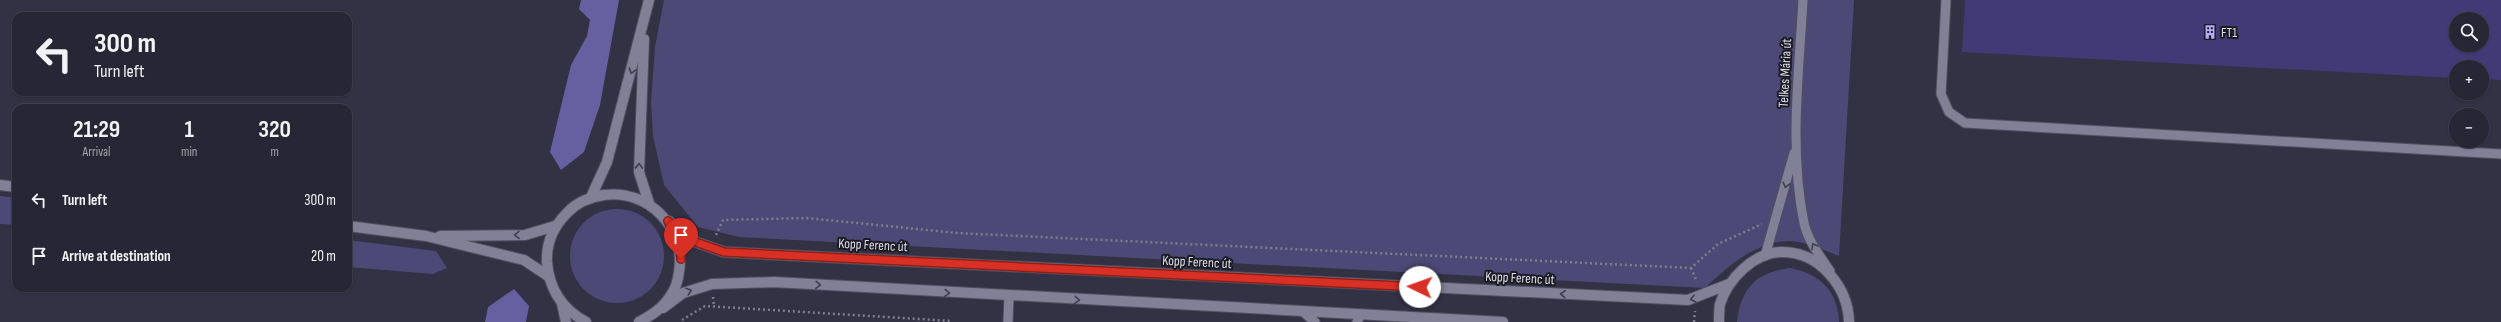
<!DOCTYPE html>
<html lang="en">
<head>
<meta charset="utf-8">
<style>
	:root { --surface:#262634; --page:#2e2e3c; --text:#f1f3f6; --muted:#a4a5ac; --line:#42434f }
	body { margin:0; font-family:"Sofia Sans Condensed",sans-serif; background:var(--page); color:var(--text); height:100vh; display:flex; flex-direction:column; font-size:15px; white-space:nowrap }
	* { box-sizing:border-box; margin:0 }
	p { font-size:13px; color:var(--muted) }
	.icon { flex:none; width:22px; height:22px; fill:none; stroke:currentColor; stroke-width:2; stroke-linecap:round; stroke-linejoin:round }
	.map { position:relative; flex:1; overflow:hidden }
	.side { position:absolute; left:12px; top:104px; width:340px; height:188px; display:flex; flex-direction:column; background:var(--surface); border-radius:12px; box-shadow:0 1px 3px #0004,0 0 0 1px var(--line) }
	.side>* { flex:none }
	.top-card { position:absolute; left:12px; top:12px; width:340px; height:84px; border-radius:12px; box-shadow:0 1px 3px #0004,0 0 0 1px var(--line); background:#262634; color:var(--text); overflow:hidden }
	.tools { position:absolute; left:2449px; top:12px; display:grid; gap:8px }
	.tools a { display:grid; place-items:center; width:40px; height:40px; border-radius:50%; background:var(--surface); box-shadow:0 1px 3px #0004,0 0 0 1px var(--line); font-size:20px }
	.pin { position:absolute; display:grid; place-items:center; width:34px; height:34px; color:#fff; margin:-41px -17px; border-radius:50% 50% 50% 0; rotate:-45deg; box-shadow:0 0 4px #0007 }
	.pin .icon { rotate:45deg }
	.me { position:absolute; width:44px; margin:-22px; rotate:273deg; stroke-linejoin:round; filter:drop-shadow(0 0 3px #0008) }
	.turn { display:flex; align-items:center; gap:14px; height:84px; padding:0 16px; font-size:18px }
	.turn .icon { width:52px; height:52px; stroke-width:2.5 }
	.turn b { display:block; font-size:28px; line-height:34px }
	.eta { display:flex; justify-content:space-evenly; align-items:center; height:68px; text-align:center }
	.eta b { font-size:24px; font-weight:700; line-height:28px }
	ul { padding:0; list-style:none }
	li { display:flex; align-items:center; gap:12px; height:56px; padding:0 16px }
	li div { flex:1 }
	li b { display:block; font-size:15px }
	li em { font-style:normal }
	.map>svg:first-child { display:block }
	.green { fill:#4d4976 }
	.forest { fill:#665fa0 }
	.building { fill:#423a77; fill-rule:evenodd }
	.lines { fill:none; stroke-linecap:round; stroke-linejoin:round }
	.service-casing { stroke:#515060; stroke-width:11 }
	.minor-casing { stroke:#515060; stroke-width:12 }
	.secondary-casing { stroke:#515060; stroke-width:12 }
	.path { stroke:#7e7e8e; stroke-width:2.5; stroke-dasharray:2 3; stroke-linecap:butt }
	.service { stroke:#818097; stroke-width:9 }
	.minor { stroke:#818097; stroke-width:10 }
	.secondary { stroke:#818097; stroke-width:10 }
	.oneway { stroke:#3f3e4c }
	.route-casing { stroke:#8d1f18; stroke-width:10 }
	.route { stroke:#d93025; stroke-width:7 }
	.labels { text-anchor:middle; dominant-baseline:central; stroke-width:4; stroke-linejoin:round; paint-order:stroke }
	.poi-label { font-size:14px; fill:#dcdce8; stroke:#1c1b24; text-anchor:start }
	.street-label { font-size:14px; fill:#dcdce8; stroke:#1c1b24 }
</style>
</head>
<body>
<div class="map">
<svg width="2501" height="322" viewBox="0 0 2501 322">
	<rect width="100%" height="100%" fill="#333245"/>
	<path class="green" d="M664 0H1854L1839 256C1824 250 1805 241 1789 241 1756 241 1727 267 1705 288L739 237 698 227 664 185 653 136 651 102 655 47Z
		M0 196 16 198V225L0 224Z
		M570 256a47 47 0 1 1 94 0a47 47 0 1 1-94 0Z
		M348 240 436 251 447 268 433 274 348 267Z
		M1790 268C1820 274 1838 291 1839 322H1737C1741 288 1756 272 1790 268Z"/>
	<path class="forest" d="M581 0H619L600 105 584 152 561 170 550 152 571 65 587 36 590 20 579 9Z
		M514 289 529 306 526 322H485L488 307Z"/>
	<path class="building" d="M1965 0H2501V80L2482 79V67H2456V78L1962 52ZM2456 19H2482V45H2456Z"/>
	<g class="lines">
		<defs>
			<path id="service" d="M1803 0C1799 73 1789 150 1804 223 1808 241 1820 256 1830 271
				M1946 0 1941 94 1949 112 1965 123 2501 154
				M1765 256 1794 153
				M1302 311 1315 322
				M1008 322 1009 295
				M1357 322 1361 314"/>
			<path id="minor" d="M0 185 16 187
				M669 221 690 240 724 252 1688 300 1729 284
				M348 226 426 236 524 260 548 276
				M440 236 525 235 555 226
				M663 308 683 293 712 284 774 282 1503 322
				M1719 322C1719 316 1719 309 1720 304 1728 279 1754 252 1782 252 1820 252 1848 287 1849 322"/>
			<path id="secondary" d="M644 39 639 172 649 203
				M591 197 607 162 649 0
				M562 304 566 322
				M586 322C562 309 549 289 547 262 546 242 553 227 567 213 576 203 590 197 604 195 649 189 686 228 679 272 678 280 676 288 671 295 663 308 652 315 639 322"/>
		</defs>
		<use href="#service" class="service-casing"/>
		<use href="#minor" class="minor-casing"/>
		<use href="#secondary" class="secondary-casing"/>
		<path class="path" d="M716 235 723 220 807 218 957 233 1691 268 1718 244 1762 224
			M1691 268 1697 282
			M713 297 714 307
			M682 320 705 306 952 321
			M1694 322 1695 311"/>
		<use href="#service" class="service"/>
		<use href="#minor" class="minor"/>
		<use href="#secondary" class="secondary"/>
	</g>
	<defs><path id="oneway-chevron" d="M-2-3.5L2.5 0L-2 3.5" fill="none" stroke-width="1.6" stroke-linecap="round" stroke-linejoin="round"/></defs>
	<g class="oneway">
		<use href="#oneway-chevron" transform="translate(632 71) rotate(105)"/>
		<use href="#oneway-chevron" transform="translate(639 166) rotate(-88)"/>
		<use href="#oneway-chevron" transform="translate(1786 185) rotate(104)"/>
		<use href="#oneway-chevron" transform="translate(517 235) rotate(179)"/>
		<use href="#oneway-chevron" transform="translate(1814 246) rotate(-120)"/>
		<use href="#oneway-chevron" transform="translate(818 285) rotate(3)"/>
		<use href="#oneway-chevron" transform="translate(689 291) rotate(-19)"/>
		<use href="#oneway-chevron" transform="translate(947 293) rotate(3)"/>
		<use href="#oneway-chevron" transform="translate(1563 294) rotate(-177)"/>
		<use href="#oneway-chevron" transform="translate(1693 299) rotate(166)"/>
		<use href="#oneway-chevron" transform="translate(1077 300) rotate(3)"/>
	</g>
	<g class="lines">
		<defs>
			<path id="route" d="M681 259 680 246 668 221 690 240 724 252 1420 287"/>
		</defs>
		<use href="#route" class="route-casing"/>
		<use href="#route" class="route"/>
	</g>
	<defs>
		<symbol id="building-bare" viewBox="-9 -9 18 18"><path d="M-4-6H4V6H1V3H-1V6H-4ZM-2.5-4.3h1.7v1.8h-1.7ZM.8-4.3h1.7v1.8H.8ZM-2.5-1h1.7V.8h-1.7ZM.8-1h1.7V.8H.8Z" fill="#b3adf9" stroke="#1c1b24" stroke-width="2.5" paint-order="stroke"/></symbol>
	</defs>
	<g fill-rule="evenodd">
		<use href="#building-bare" x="2200" y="22" width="20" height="20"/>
	</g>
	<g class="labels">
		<g class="poi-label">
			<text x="2221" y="32">FT1</text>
		</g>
		<g class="street-label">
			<text transform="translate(1785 73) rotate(-87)">Telkes Mária út</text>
			<text transform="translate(873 245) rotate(3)">Kopp Ferenc út</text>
			<text transform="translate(1197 262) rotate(3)">Kopp Ferenc út</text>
			<text transform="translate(1520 278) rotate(3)">Kopp Ferenc út</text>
		</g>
	</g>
</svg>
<div class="tools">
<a><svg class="icon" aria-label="search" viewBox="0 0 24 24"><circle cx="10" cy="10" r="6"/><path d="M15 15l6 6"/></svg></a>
<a>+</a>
<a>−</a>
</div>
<div class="pin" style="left:681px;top:259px;background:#d93025"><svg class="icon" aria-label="arrive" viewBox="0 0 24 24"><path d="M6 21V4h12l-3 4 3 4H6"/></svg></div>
<svg class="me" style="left:1420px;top:287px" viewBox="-20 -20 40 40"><circle r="19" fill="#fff"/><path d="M0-13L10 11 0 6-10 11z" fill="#d93025"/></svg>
<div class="top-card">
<div class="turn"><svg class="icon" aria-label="left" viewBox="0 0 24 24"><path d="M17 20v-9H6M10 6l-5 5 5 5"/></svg><div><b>300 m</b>Turn left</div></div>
</div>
<section class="side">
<div class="eta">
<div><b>21:29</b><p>Arrival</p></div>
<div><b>1</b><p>min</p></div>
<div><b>320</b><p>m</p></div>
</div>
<ul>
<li><svg class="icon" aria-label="left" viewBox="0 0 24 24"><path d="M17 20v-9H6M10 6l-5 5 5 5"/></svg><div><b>Turn left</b></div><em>300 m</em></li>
<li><svg class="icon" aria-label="arrive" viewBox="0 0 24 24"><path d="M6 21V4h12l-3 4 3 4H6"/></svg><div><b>Arrive at destination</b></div><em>20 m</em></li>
</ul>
</section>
</div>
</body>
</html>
